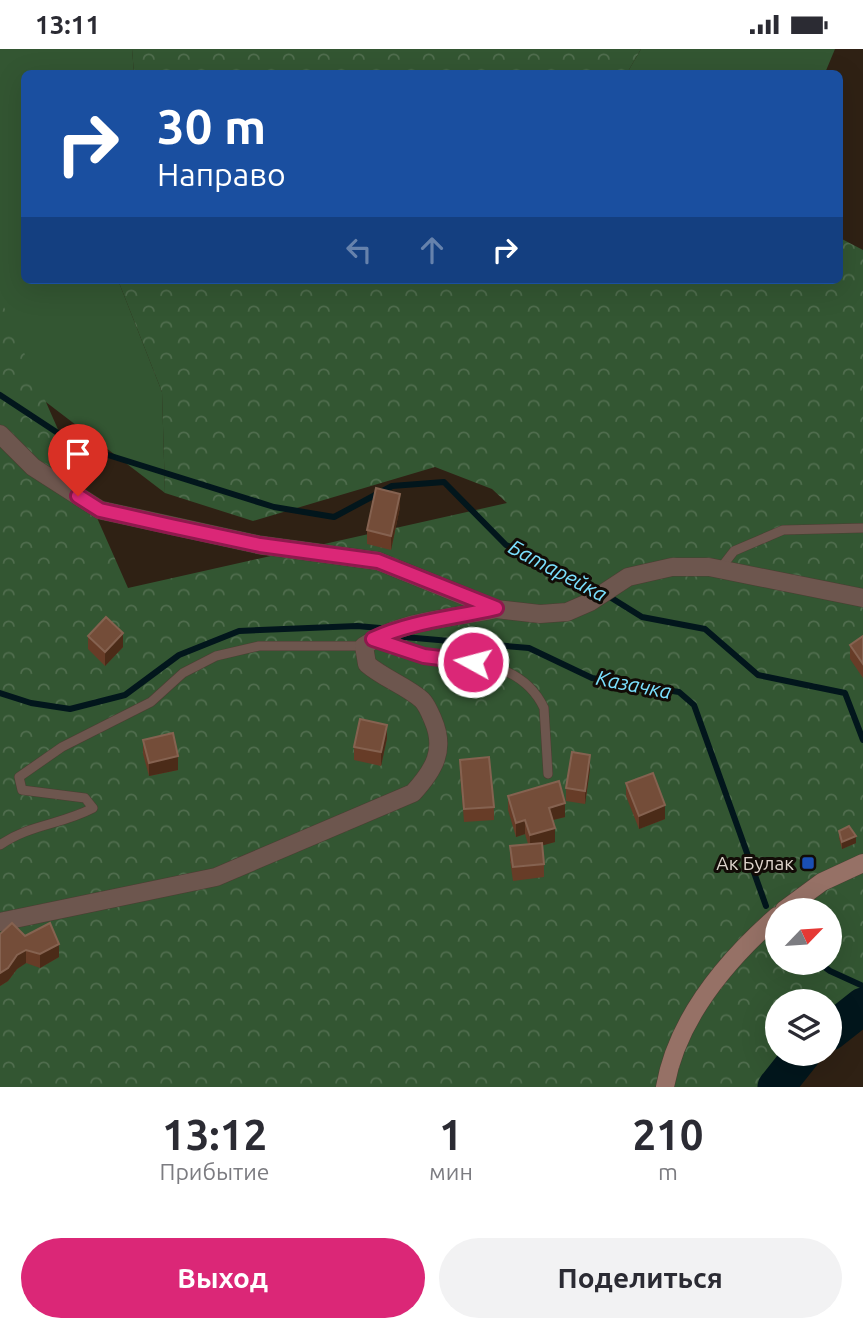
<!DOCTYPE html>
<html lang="ru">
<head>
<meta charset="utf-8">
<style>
	:root { --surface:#fff; --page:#f2f2f3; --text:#2b2b33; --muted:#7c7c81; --accent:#db2777 }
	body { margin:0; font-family:Ubuntu,sans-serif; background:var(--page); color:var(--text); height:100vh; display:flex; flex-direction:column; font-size:26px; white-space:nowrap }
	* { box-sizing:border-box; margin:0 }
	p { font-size:23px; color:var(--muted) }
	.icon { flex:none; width:38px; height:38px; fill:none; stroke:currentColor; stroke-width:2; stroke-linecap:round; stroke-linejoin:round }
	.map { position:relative; height:1038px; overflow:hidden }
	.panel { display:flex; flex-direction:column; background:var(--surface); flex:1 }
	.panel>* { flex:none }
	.hud { position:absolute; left:21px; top:21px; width:822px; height:214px; border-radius:10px; box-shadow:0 7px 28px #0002; background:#1a4fa0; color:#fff; overflow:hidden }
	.needle { width:46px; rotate:65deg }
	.fabs { position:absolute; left:765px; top:849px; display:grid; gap:14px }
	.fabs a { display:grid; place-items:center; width:77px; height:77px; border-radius:50%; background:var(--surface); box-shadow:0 7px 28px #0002; font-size:35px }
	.pin { position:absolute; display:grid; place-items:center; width:60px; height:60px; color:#fff; margin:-72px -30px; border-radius:50% 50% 50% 0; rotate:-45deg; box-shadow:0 0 7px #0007 }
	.pin .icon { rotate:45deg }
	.me { position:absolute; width:77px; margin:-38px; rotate:277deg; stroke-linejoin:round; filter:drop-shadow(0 0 5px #0008) }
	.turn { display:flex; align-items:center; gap:24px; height:147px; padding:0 21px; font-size:32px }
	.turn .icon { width:91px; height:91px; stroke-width:2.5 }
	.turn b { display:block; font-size:49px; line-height:60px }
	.lanes { display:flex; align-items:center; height:66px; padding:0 21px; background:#0003; justify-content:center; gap:35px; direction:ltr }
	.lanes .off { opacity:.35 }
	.eta { display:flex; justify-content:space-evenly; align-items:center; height:119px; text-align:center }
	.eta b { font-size:42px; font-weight:700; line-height:49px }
	.action { display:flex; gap:14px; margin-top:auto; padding:14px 21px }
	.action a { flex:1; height:80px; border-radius:42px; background:var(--accent); color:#fff; font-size:28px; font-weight:700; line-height:80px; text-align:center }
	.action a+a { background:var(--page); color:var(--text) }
	.status { display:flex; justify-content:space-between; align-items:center; height:49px; padding:0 35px; background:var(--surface); direction:ltr }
	.status svg { height:19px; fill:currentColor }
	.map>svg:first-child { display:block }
	.green { fill:#335632 }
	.forest { fill:url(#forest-crowns); fill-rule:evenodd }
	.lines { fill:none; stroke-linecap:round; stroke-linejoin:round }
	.stream { stroke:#02161c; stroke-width:6 }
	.river { stroke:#02161c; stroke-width:37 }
	.lane-casing { stroke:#4b3e32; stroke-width:10 }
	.street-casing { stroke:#4b3e32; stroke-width:19 }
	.secondary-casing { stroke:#4b3e32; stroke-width:19 }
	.lane { stroke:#6d564e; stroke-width:9 }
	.street { stroke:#6d564e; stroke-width:18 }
	.secondary { stroke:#967166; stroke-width:18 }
	.wall { fill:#673c27 }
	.shaded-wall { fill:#4b2b18 }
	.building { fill:#744d39; stroke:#856250; stroke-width:2 }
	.route-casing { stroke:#8e194d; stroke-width:18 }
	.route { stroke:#db2777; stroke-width:12 }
	.transit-dot { fill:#1a4fb4; stroke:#120c07; stroke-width:2.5 }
	.labels { text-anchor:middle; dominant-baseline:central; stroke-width:6; stroke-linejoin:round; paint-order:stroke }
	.poi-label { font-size:19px; fill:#dfd5cd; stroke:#120c07; text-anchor:end }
	.water-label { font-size:21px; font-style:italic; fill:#7be1ff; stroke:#120c07 }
</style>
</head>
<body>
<div class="status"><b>13:11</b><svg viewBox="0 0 49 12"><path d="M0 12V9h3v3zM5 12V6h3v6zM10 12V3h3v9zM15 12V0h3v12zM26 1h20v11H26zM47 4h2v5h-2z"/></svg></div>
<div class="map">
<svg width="863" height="1038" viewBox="0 0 863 1038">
	<defs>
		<pattern id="forest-crowns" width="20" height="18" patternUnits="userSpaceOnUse" patternTransform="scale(1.75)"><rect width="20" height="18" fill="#335632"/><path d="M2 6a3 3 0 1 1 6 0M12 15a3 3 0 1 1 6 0" fill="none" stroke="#506d4e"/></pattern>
	</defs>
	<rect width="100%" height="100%" fill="#2f2114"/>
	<path class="green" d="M0 0H132L134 24H24V231H118L162 343 165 444 0 318Z
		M641 0H835L825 24H627Z"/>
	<path class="forest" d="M132 0H641L627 24H134Z
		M840 189 863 201V957L830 983V952H777V1004L803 1005 776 1038H0V249L128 539 507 454 492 440 435 418 253 472 165 444 162 343 118 231H840ZM777 861H830V914H777Z"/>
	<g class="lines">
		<path class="stream" d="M0 346 76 396 274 458 334 468 392 437 444 433 506 496 581 530 642 568 705 580 758 626 845 644 863 691
			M404 588 529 599 592 629 679 643 694 656 766 857
			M0 644 31 654 70 660 125 646 179 606 239 582 357 577 380 579
			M819 914 830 922 863 937"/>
		<path class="river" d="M830 983 863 957
			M776 1038 803 1004"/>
		<defs>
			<path id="lane" d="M720 520 734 502 783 481 863 479
				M375 591C427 621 513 594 544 659L548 725
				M0 796C30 775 61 776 93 759L85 749 22 741 19 728 62 698 151 653 183 624 216 607 259 597H364"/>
			<path id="street" d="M0 385 33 418 100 461 260 496 378 512 496 560 540 565 567 563 590 553 628 528 672 518H709L863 549
				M0 873 216 828 413 744C434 721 446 701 433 671 430 664 427 656 422 651 408 638 383 629 367 615L364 597C403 570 451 570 496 560"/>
			<path id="secondary" d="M784 861 822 833 863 814
				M665 1038C677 970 727 911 777 867"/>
		</defs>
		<use href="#lane" class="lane-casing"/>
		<use href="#street" class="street-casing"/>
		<use href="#secondary" class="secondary-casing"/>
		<use href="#lane" class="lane"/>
		<use href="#street" class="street"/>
		<use href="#secondary" class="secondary"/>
	</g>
	<path class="wall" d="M400 458 391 501 367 495V481Z
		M88 587 123 598 105 617 88 600Z
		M863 587V629L850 610V596Z
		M387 689 381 717 354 711V698Z
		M143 691 178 721 149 727 143 705Z
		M460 711 494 758V771L464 773 460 724Z
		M590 720 585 755 566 752V739Z
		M626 734 665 770 639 780 626 747Z
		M508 747 565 768 552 771 555 793 542 796 544 815V828L513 832 510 811V797L528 795 525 785 516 788 508 761Z
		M839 782 856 794 842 800 839 789Z
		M0 885 59 908 40 919 26 914 17 920 8 932 0 937Z"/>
	<path class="shaded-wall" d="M400 445V458L391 501V487Z
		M123 584V598L105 617V603Z
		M387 676V689L381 717V703Z
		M590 706V720L585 755V742Z
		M178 707V721L149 727V714Z
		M565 754V768L549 772V759Z
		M665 756V770L639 780V767Z
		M525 771V785L516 788V774Z
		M555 779V793L530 800V786Z
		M856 787V794L842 800V793Z
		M59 895V908L40 919V905Z
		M26 901V914L17 920 8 932 0 937V924L17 906Z"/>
	<path class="building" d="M376 439 400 445 391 487 367 481Z
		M106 568 123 584 105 603 88 587Z
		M863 587V615L850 596Z
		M360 670 387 676 381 703 354 698Z
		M173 684 178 707 149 714 143 691Z
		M572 703 590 706 585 742 566 739Z
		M489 708 494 758 464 760 460 711Z
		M653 724 665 756 639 767 626 734Z
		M559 732 565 754 549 759 555 779 530 786 525 771 516 774 508 747Z
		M849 777 856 787 842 793 839 782Z
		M542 794 544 815 513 818 510 797Z
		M12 874 25 887 50 874 59 895 40 905 26 901 17 906 8 919 0 924V885Z"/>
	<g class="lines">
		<defs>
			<path id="route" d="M78 447 100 461 171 477 260 496 378 512 496 559C454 569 412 572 373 590L424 607 473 613"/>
		</defs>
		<use href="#route" class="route-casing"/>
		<use href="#route" class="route"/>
	</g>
	<rect class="transit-dot" x="801" y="807" width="14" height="14" rx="3.5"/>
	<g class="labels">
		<g class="poi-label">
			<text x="794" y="814">Ак Булак</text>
		</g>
		<g class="water-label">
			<text transform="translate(558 521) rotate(28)">Батарейка</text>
			<text transform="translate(634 635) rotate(11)">Казачка</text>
		</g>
	</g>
</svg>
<div class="fabs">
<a><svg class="needle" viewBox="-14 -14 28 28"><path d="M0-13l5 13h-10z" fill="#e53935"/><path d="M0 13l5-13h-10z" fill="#7c7c81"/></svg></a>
<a><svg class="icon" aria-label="layers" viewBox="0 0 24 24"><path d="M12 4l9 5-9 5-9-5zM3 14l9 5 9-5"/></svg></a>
</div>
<div class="pin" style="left:78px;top:447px;background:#d93025"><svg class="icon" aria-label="arrive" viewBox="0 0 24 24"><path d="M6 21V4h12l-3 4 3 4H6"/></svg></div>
<svg class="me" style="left:473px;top:613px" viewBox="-20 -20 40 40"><circle r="17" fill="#db2777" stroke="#fff" stroke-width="3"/><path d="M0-11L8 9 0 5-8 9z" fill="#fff"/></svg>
<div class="hud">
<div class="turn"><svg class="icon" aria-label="right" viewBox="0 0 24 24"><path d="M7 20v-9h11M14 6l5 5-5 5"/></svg><div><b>30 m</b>Направо</div></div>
<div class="lanes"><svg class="icon off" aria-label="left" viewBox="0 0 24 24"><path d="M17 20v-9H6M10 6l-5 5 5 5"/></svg><svg class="icon off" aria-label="ahead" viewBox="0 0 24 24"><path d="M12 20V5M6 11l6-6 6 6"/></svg><svg class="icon" aria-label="right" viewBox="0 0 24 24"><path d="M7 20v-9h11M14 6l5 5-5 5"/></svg></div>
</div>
</div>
<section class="panel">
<div class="eta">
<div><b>13:12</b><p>Прибытие</p></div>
<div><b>1</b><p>мин</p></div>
<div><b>210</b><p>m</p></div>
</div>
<div class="action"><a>Выход</a><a>Поделиться</a></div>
</section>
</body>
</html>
